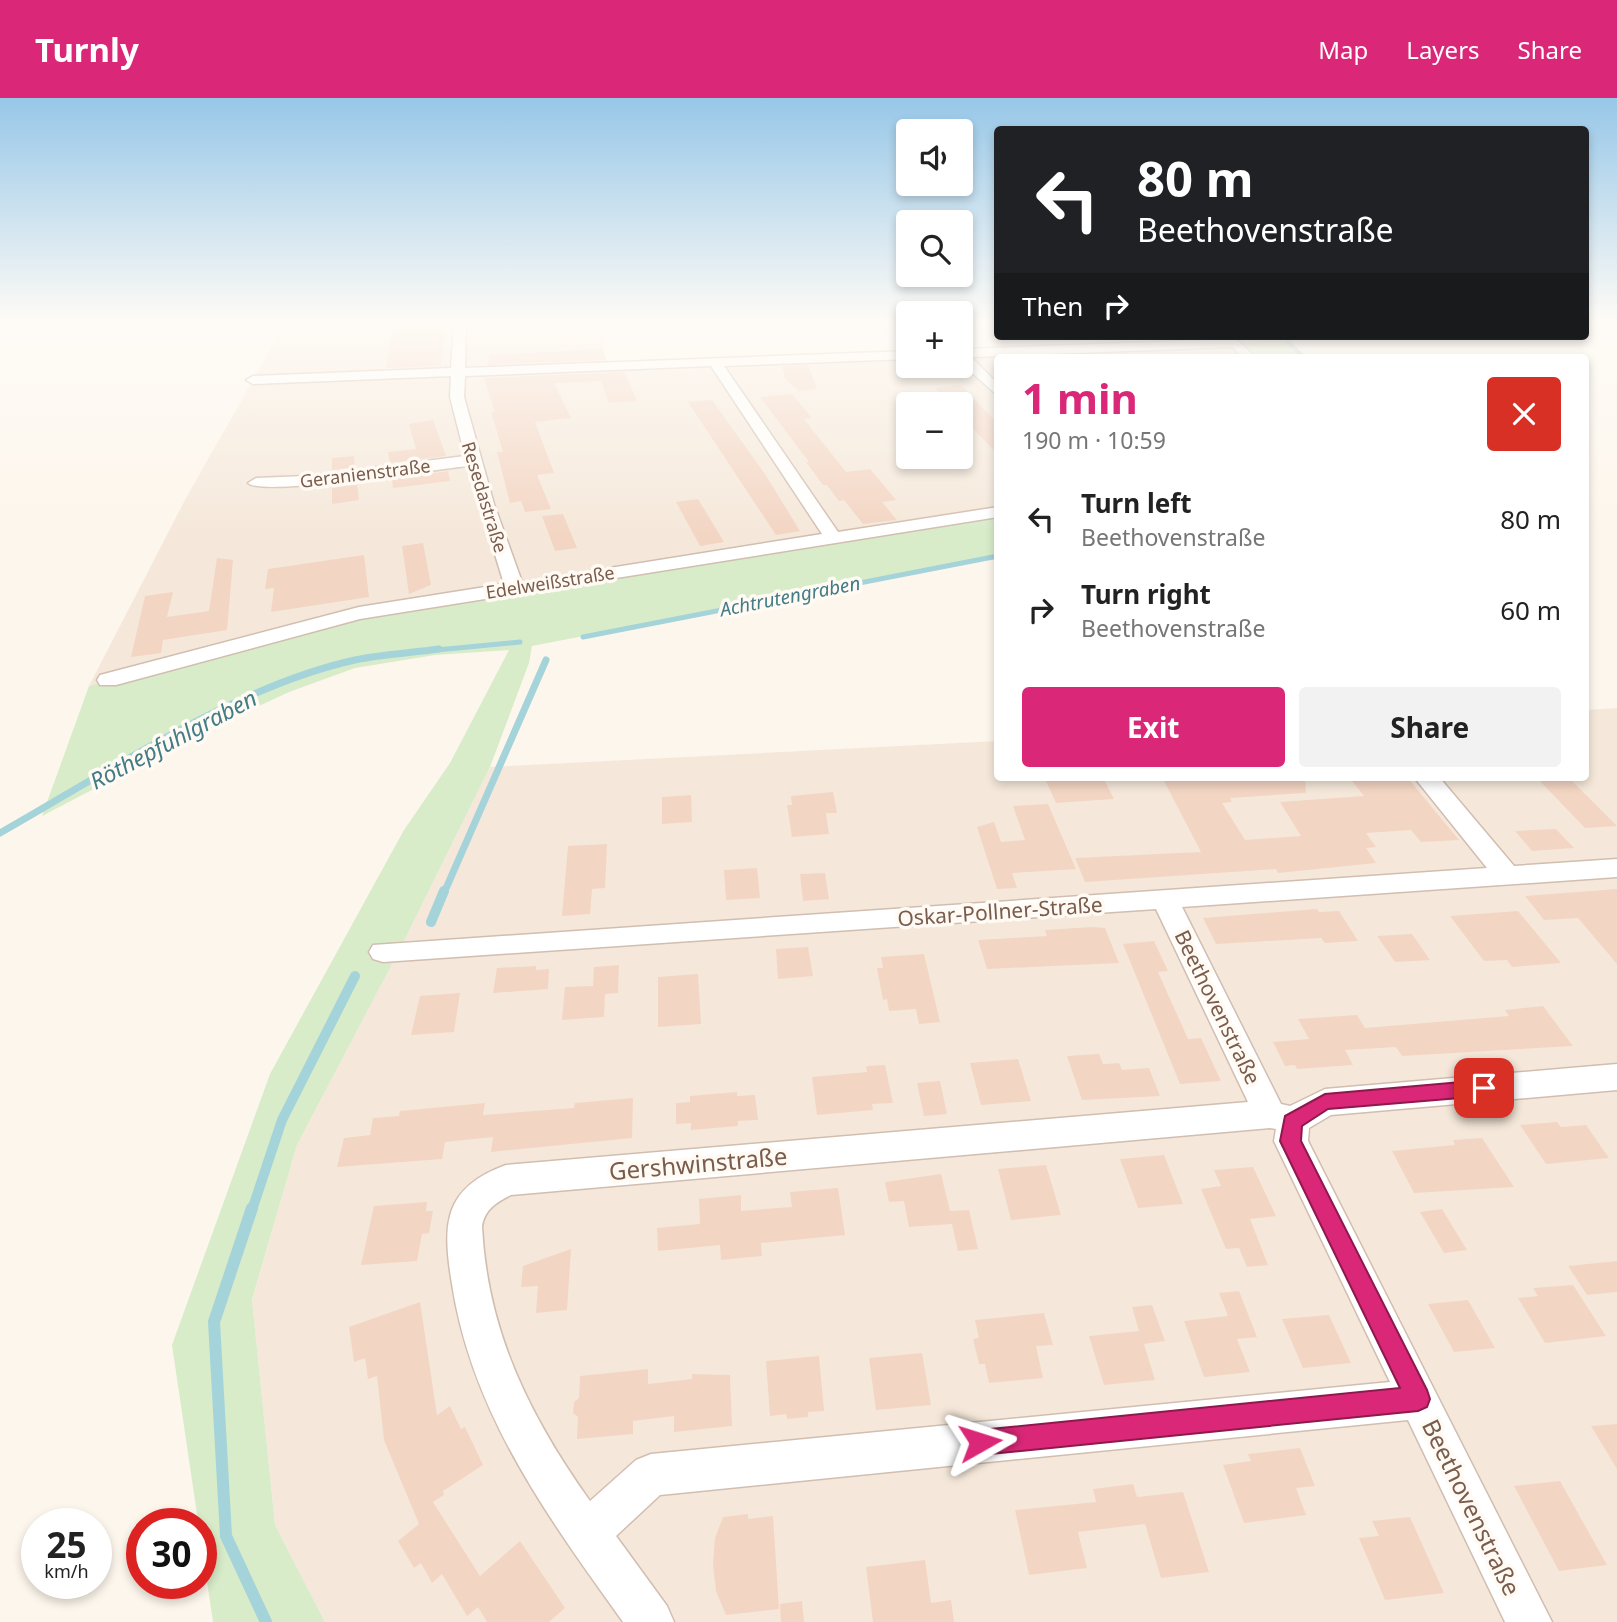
<!DOCTYPE html>
<html lang="en">
<head>
<meta charset="utf-8">
<style>
	:root { --surface:#fff; --page:#f2f2f2; --text:#222; --muted:#767676; --accent:#db2777 }
	body { margin:0; font-family:"Noto Sans",sans-serif; background:var(--page); color:var(--text); height:100vh; display:flex; flex-direction:column; font-size:26px; white-space:nowrap }
	* { box-sizing:border-box; margin:0 }
	p { font-size:23px; color:var(--muted) }
	.icon { flex:none; width:38px; height:38px; fill:none; stroke:currentColor; stroke-width:2; stroke-linecap:round; stroke-linejoin:round }
	.map { position:relative; flex:1; overflow:hidden }
	.details { position:absolute; left:994px; top:256px; width:595px; height:427px; display:flex; flex-direction:column; background:var(--surface); border-radius:7px; box-shadow:0 4px 10px #0003 }
	.details>* { flex:none }
	.top-card { position:absolute; left:994px; top:28px; width:595px; height:214px; border-radius:7px; box-shadow:0 4px 10px #0003; background:#202124; color:#fff; overflow:hidden }
	.controls { position:absolute; left:896px; top:21px; display:grid; gap:14px }
	.controls a { display:grid; place-items:center; width:77px; height:77px; border-radius:7px; background:var(--surface); box-shadow:0 4px 10px #0003; font-size:35px }
	.speed { position:absolute; left:21px; top:1410px; display:flex; gap:14px; font-size:35px; font-weight:700; text-align:center }
	.speed>* { display:grid; place-content:center; width:91px; height:91px; border-radius:50%; background:var(--surface); box-shadow:0 4px 10px #0003; line-height:1 }
	.speed small { font-size:18px; font-weight:400 }
	.speed .limit { border:10px solid #d22; background:#fff; color:#111 }
	.pin { position:absolute; display:grid; place-items:center; width:60px; height:60px; color:#fff; margin:-30px; border-radius:14px; box-shadow:0 4px 10px #0006 }
	.me { position:absolute; width:77px; margin:-38px; rotate:84deg; stroke-linejoin:round; filter:drop-shadow(0 0 5px #0008) }
	.turn { display:flex; align-items:center; gap:24px; height:147px; padding:0 28px; font-size:32px }
	.turn .icon { width:91px; height:91px; stroke-width:2.5 }
	.turn b { display:block; font-size:49px; line-height:60px }
	.then { display:flex; align-items:center; height:66px; padding:0 28px; background:#0003; gap:14px; font-size:26px }
	.round { display:grid; place-items:center; flex:none; width:74px; height:74px; border-radius:7px; background:var(--page) }
	.head { display:flex; align-items:center; justify-content:space-between; height:119px; padding:0 28px }
	h1 { font-size:42px; font-weight:700; line-height:52px; color:var(--accent) }
	.button { display:flex; gap:14px; margin-top:auto; padding:14px 28px }
	.button a { flex:1; height:80px; border-radius:7px; background:var(--accent); color:#fff; font-size:28px; font-weight:700; line-height:80px; text-align:center }
	.button a+a { background:var(--page); color:var(--text) }
	ul { padding:0; list-style:none }
	li { display:flex; align-items:center; gap:21px; height:91px; padding:0 28px }
	li div { flex:1 }
	li b { display:block; font-size:26px }
	li em { font-style:normal }
	header { display:flex; align-items:center; gap:42px; box-sizing:border-box; height:98px; padding:0 35px; background:var(--accent); color:#fff }
	header strong { font-size:33px }
	nav { display:flex; gap:38px; margin-inline-start:auto; font-size:24px }
	.map>svg:first-child { display:block }
	.residential { fill:#f5e8da; fill-rule:evenodd }
	.green { fill:#d8ecc9 }
	.lines { fill:none; stroke-linecap:round; stroke-linejoin:round }
	.stream-far4 { stroke:#a5d3da; stroke-width:4.5 }
	.stream-far3 { stroke:#a5d3da; stroke-width:5 }
	.stream-far2 { stroke:#a5d3da; stroke-width:7 }
	.stream-far1 { stroke:#a5d3da; stroke-width:10 }
	.stream { stroke:#a5d3da; stroke-width:12 }
	.building { fill:#f3d5c3 }
	.minor-casing { stroke:#d1beb0; stroke-width:3 }
	.minor { fill:#fff; fill-rule:evenodd }
	.route { fill:#db2777; stroke:#8e194d; stroke-width:2 }
	.labels { text-anchor:middle; dominant-baseline:central; stroke-width:7; stroke-linejoin:round; paint-order:stroke }
	.far-street-label { font-size:18px; fill:#7a5c4d; stroke:#fffaf3 }
	.far-water-label { font-size:19px; font-style:italic; fill:#437c86; stroke:#fffaf3 }
	.street-label { font-size:21px; fill:#7a5c4d; stroke:#fffaf3 }
	.water-label { font-size:23px; font-style:italic; fill:#437c86; stroke:#fffaf3 }
	.near-street-label { font-size:24px; fill:#7a5c4d; stroke:#fffaf3 }
</style>
</head>
<body>
<header>
<strong>Turnly</strong>
<nav><a>Map</a><a>Layers</a><a>Share</a></nav>
</header>
<div class="map">
<svg width="1617" height="1524" viewBox="0 0 1617 1524">
	<rect width="100%" height="100%" fill="#fdf6ec"/>
	<path class="residential" d="M286 224H598L608 268 908 257V268H961V255L1236 245 1248 259H998L997 414 89 588 186 400ZM908 306H961V359H908Z
		M1617 610V1524H325L275 1427 252 1203 297 1047 399 853 490 669 997 643 998 679H1586V612Z"/>
	<path class="green" d="M1286 242 1303 259H1248L1236 245Z
		M997 414V458L532 548 529 565 490 669 399 853 297 1047 252 1202 275 1427 325 1524H213L172 1247 270 976 404 732 450 665 509 552 435 557 355 570 289 594 201 635 42 718 89 588 340 519Z"/>
	<g class="lines">
		<path class="stream-far4" d="M1288 244 1303 259"/>
		<path class="stream-far3" d="M583 539 998 458
			M426 553 520 544"/>
		<path class="stream-far2" d="M0 735C106 675 236 588 355 562 382 556 411 555 439 551
			M444 795 546 562"/>
		<path class="stream-far1" d="M431 824 444 793
			M252 1112 282 1022 355 878"/>
		<path class="stream" d="M252 1110 214 1224 226 1438 266 1524"/>
	</g>
	<path class="building" d="M393 224H445L441 268 386 270Z
		M602 251 606 262 487 267 490 257Z
		M808 267 817 291 798 293 785 280 782 268Z
		M624 274 637 303 609 305 601 283 554 285 571 320 535 324 554 375 537 377 551 411 525 414 521 403 510 405 497 354H503L491 314H495L484 280Z
		M961 287 998 326V356L961 319V306H950L935 290Z
		M792 296 812 320 804 321 846 374 870 371 896 402 882 404 897 422 863 426 844 402 839 403 827 387H823L806 364H809L760 299Z
		M712 302 765 376 800 433 776 437 688 304Z
		M433 322 446 358 390 365 388 354 416 351 409 326Z
		M354 358 355 369 332 372V360Z
		M448 373 450 383 393 390 392 381Z
		M357 385 359 402 332 406V388Z
		M698 401 724 444 700 448 676 404Z
		M563 416 577 450 555 453 542 418Z
		M423 445 431 487 409 496 402 448Z
		M364 457 369 499 271 514 274 490 265 491 268 471Z
		M217 460 233 462 227 532 163 542 161 555 131 559 145 498 173 494 167 519 209 513Z
		M1085 679H1103L1114 701 1056 705 1045 681Z
		M1162 679H1305L1306 695 1230 700 1232 704 1222 705 1245 742 1301 738 1280 704 1364 698 1349 679H1407L1459 742 1421 744 1411 732 1366 735 1376 749 1366 750 1376 765 1278 775 1276 771 1085 784 1075 760 1201 754Z
		M1536 679H1568L1617 728 1585 730Z
		M833 694 837 715H826L829 736 792 739 787 707H792L791 698Z
		M691 697 692 724 662 726V699Z
		M1048 706 1076 771 1012 775 1017 790 997 791 977 729 994 724 1001 744 1025 742 1013 708Z
		M1556 731 1574 750 1532 753 1515 733Z
		M607 746 605 790 592 791 590 816 562 818 568 748Z
		M757 770 760 800 726 802 724 772Z
		M825 775 829 801 803 803 800 776Z
		M1617 791V866L1578 820 1544 822 1525 798Z
		M1317 811 1319 814 1339 813 1358 843 1325 845 1321 840 1216 846 1203 820Z
		M1518 813 1561 865 1512 869 1507 862 1484 863 1450 818Z
		M1092 829 1105 830 1119 865 987 871 978 842 1047 838 1045 832Z
		M1412 836 1430 862 1395 864 1377 838Z
		M1154 843 1168 873 1158 874 1188 941 1201 940 1221 983 1180 986 1123 846Z
		M808 849 813 878 778 881 776 851Z
		M924 856 940 924 919 926 916 911 889 913 887 901 883 902 877 870H883L881 859Z
		M619 867 618 895 605 896 604 919 562 922 565 889 593 888 594 869Z
		M536 868V872L549 871 548 891 493 895 497 870Z
		M698 876 701 926 658 929V879Z
		M460 895 454 934 411 937 420 898Z
		M1543 908 1573 948 1402 958 1396 949 1345 952 1353 967 1297 971 1295 967 1285 968 1273 944 1309 941 1298 921 1357 917 1365 930 1509 918 1505 912Z
		M1099 956 1103 966 1119 965 1122 972 1149 970 1160 998 1082 1002 1067 958Z
		M1018 961 1031 1003 981 1007 970 965Z
		M885 967 893 1005 872 1006 873 1012 817 1017 812 979 867 974 866 968Z
		M940 983 947 1016 924 1018 917 985Z
		M737 994V998L755 997 758 1022 738 1023V1028L691 1032V1025L676 1026V1005L690 1004V998Z
		M633 1000 632 1040 491 1054 493 1039 445 1044 442 1061 337 1069 344 1040 370 1037 373 1020 399 1018 400 1013 485 1005 483 1017 574 1010 575 1005Z
		M1557 1024 1561 1029 1586 1027 1609 1060 1546 1066 1520 1027Z
		M1482 1040 1514 1089 1414 1095 1392 1053 1455 1047 1453 1042Z
		M1164 1057 1183 1106 1138 1110 1120 1061Z
		M1046 1067 1061 1117 1011 1122 998 1071Z
		M1253 1069 1276 1118 1250 1121 1268 1167 1247 1169 1239 1150 1226 1151 1201 1091 1221 1088 1214 1072Z
		M941 1076 950 1113 969 1112 978 1151 958 1153 952 1126 909 1129 904 1103 889 1104 885 1084Z
		M838 1090 845 1137 761 1145 762 1158 721 1162 720 1147 658 1153 657 1130 700 1126 699 1101 741 1097V1113L792 1109 790 1094Z
		M427 1104 426 1113H433L429 1135 422 1136 417 1163 361 1167 374 1108Z
		M1442 1111 1467 1152 1444 1155 1420 1114Z
		M571 1151 567 1212 536 1215 538 1188 521 1189 523 1168Z
		M1617 1163V1194L1587 1197 1568 1168Z
		M1573 1187 1606 1238 1545 1245 1518 1200 1538 1198 1533 1190Z
		M1239 1193 1257 1239 1237 1241 1250 1274 1204 1279 1184 1223 1228 1218 1219 1195Z
		M1468 1202 1495 1250 1454 1254 1428 1206Z
		M420 1204 437 1317 450 1308 461 1331 465 1329 483 1367 443 1393 444 1397 433 1404 480 1478 520 1443 565 1510 549 1524H487L478 1509 467 1518 442 1476 432 1485 421 1465 414 1470 398 1443 419 1426 384 1342 377 1278 368 1281 365 1260 354 1264 349 1229Z
		M1152 1207 1165 1243 1144 1246 1155 1282 1104 1287 1089 1238 1139 1233 1132 1209Z
		M1044 1215 1053 1247 1036 1248 1043 1280 989 1285 985 1266H979L973 1241 979 1240 975 1222Z
		M1329 1217 1351 1265 1303 1270 1282 1221Z
		M922 1255 931 1307 876 1312 869 1260Z
		M819 1258 824 1313 808 1314V1319L787 1321 786 1316 770 1318 766 1263Z
		M648 1271V1286L692 1281V1276L730 1277 732 1328 674 1334V1318L633 1323V1336L577 1341 578 1319 573 1315 574 1304 579 1300 580 1278Z
		M1617 1326V1371L1591 1328Z
		M1300 1350 1315 1388 1296 1390 1306 1417 1244 1425 1223 1367 1251 1363 1248 1356Z
		M1560 1383 1607 1467 1559 1473 1514 1388Z
		M1133 1386 1137 1399 1183 1394 1209 1474 1161 1480 1145 1426 1078 1434 1087 1470 1029 1477 1015 1412 1096 1404 1093 1391Z
		M748 1416V1421L773 1418 779 1511 726 1517 716 1493 713 1466 715 1440 723 1419Z
		M1410 1419 1444 1495 1385 1502 1359 1440 1379 1438 1372 1423Z
		M925 1462 931 1505 951 1502 954 1524H873L866 1469Z
		M802 1503 804 1524H781L780 1506Z"/>
	<g class="lines">
		<defs>
			<path id="minor" d="M454 224H466L465 270 908 253V261L724 268 838 434 998 409V419L360 521 116 587H100L97 582 100 577 359 509 504 486 468 368C438 371 261 399 248 385L256 380 306 378 465 358 450 299 451 278 253 286 246 282 253 278 451 270ZM711 268 822 436 522 484 494 406 464 299 465 278Z
				M1236 241 1255 259H1241L1233 249 971 259 998 286V298L961 265V251Z
				M1414 679H1439L1514 768 1617 761V779L1182 809 1281 1006 1290 1008 1325 991 1617 966V992L1331 1017 1309 1030 1308 1043 1552 1524H1505L1408 1322 660 1397 616 1438 667 1508 674 1524H623C548 1419 472 1316 452 1186 442 1126 443 1090 506 1067L1248 1004 1156 811 383 864 373 861 369 854 373 847 1487 770ZM1270 1030 1276 1031 1274 1043 1390 1284 651 1356 636 1362 590 1403C530 1319 487 1233 482 1128 485 1111 497 1104 511 1097Z"/>
		</defs>
		<use href="#minor" class="minor-casing"/>
		<use href="#minor" class="minor"/>
	</g>
	<linearGradient id="sky" x2="0" y2="1"><stop stop-color="#97c7e8"/><stop offset="0.51" stop-color="#fefbf6"/><stop offset="1" stop-color="#fefbf6" stop-opacity="0"/></linearGradient>
	<rect width="1617" height="437" fill="url(#sky)"/>
	<path class="route" d="M1484 982 1491 985 1494 990 1491 996 1484 998 1328 1011 1302 1028 1301 1043 1427 1292 1430 1301 1427 1309 1418 1313 980 1357 971 1353 967 1344 971 1335 980 1332 1400 1290 1280 1043 1285 1018 1325 996Z"/>
	<g class="labels">
		<g class="far-street-label">
			<text transform="translate(365 375) rotate(-7)">Geranienstraße</text>
			<text transform="translate(485 399) rotate(73)">Resedastraße</text>
			<text transform="translate(550 484) rotate(-9)">Edelweißstraße</text>
		</g>
		<g class="far-water-label">
			<text transform="translate(790 498) rotate(-11)">Achtrutengraben</text>
		</g>
		<g class="street-label">
			<text transform="translate(1000 813) rotate(-4)">Oskar-Pollner-Straße</text>
			<text transform="translate(1218 909) rotate(64)">Beethovenstraße</text>
		</g>
		<g class="water-label">
			<text transform="translate(173 641) rotate(-28)">Röthepfuhlgraben</text>
		</g>
		<g class="near-street-label">
			<text transform="translate(698 1065) rotate(-5)">Gershwinstraße</text>
			<text transform="translate(1472 1409) rotate(64)">Beethovenstraße</text>
		</g>
	</g>
</svg>
<div class="controls">
<a><svg class="icon" aria-label="sound" viewBox="0 0 24 24"><path d="M4 9h4l5-4v14l-5-4H4zM17 9q2 3 0 6"/></svg></a>
<a><svg class="icon" aria-label="search" viewBox="0 0 24 24"><circle cx="10" cy="10" r="6"/><path d="M15 15l6 6"/></svg></a>
<a>+</a>
<a>−</a>
</div>
<div class="speed"><div>25<small>km/h</small></div><div class="limit">30</div></div>
<div class="pin" style="left:1484px;top:990px;background:#d93025"><svg class="icon" aria-label="arrive" viewBox="0 0 24 24"><path d="M6 21V4h12l-3 4 3 4H6"/></svg></div>
<svg class="me" style="left:980px;top:1344px" viewBox="-20 -20 40 40"><path d="M0-17L14 15 0 8-14 15z" fill="#db2777" stroke="#fff" stroke-width="4"/></svg>
<div class="top-card">
<div class="turn"><svg class="icon" aria-label="left" viewBox="0 0 24 24"><path d="M17 20v-9H6M10 6l-5 5 5 5"/></svg><div><b>80 m</b>Beethovenstraße</div></div>
<div class="then">Then<svg class="icon" aria-label="right" viewBox="0 0 24 24"><path d="M7 20v-9h11M14 6l5 5-5 5"/></svg></div>
</div>
<section class="details">
<div class="head"><div><h1>1 min</h1><p>190 m · 10:59</p></div><a class="round" style="background:#d93025;color:#fff"><svg class="icon" aria-label="close" viewBox="0 0 24 24"><path d="M6 6l12 12M18 6L6 18"/></svg></a></div>
<ul>
<li><svg class="icon" aria-label="left" viewBox="0 0 24 24"><path d="M17 20v-9H6M10 6l-5 5 5 5"/></svg><div><b>Turn left</b><p>Beethovenstraße</p></div><em>80 m</em></li>
<li><svg class="icon" aria-label="right" viewBox="0 0 24 24"><path d="M7 20v-9h11M14 6l5 5-5 5"/></svg><div><b>Turn right</b><p>Beethovenstraße</p></div><em>60 m</em></li>
</ul>
<div class="button"><a>Exit</a><a>Share</a></div>
</section>
</div>
</body>
</html>
